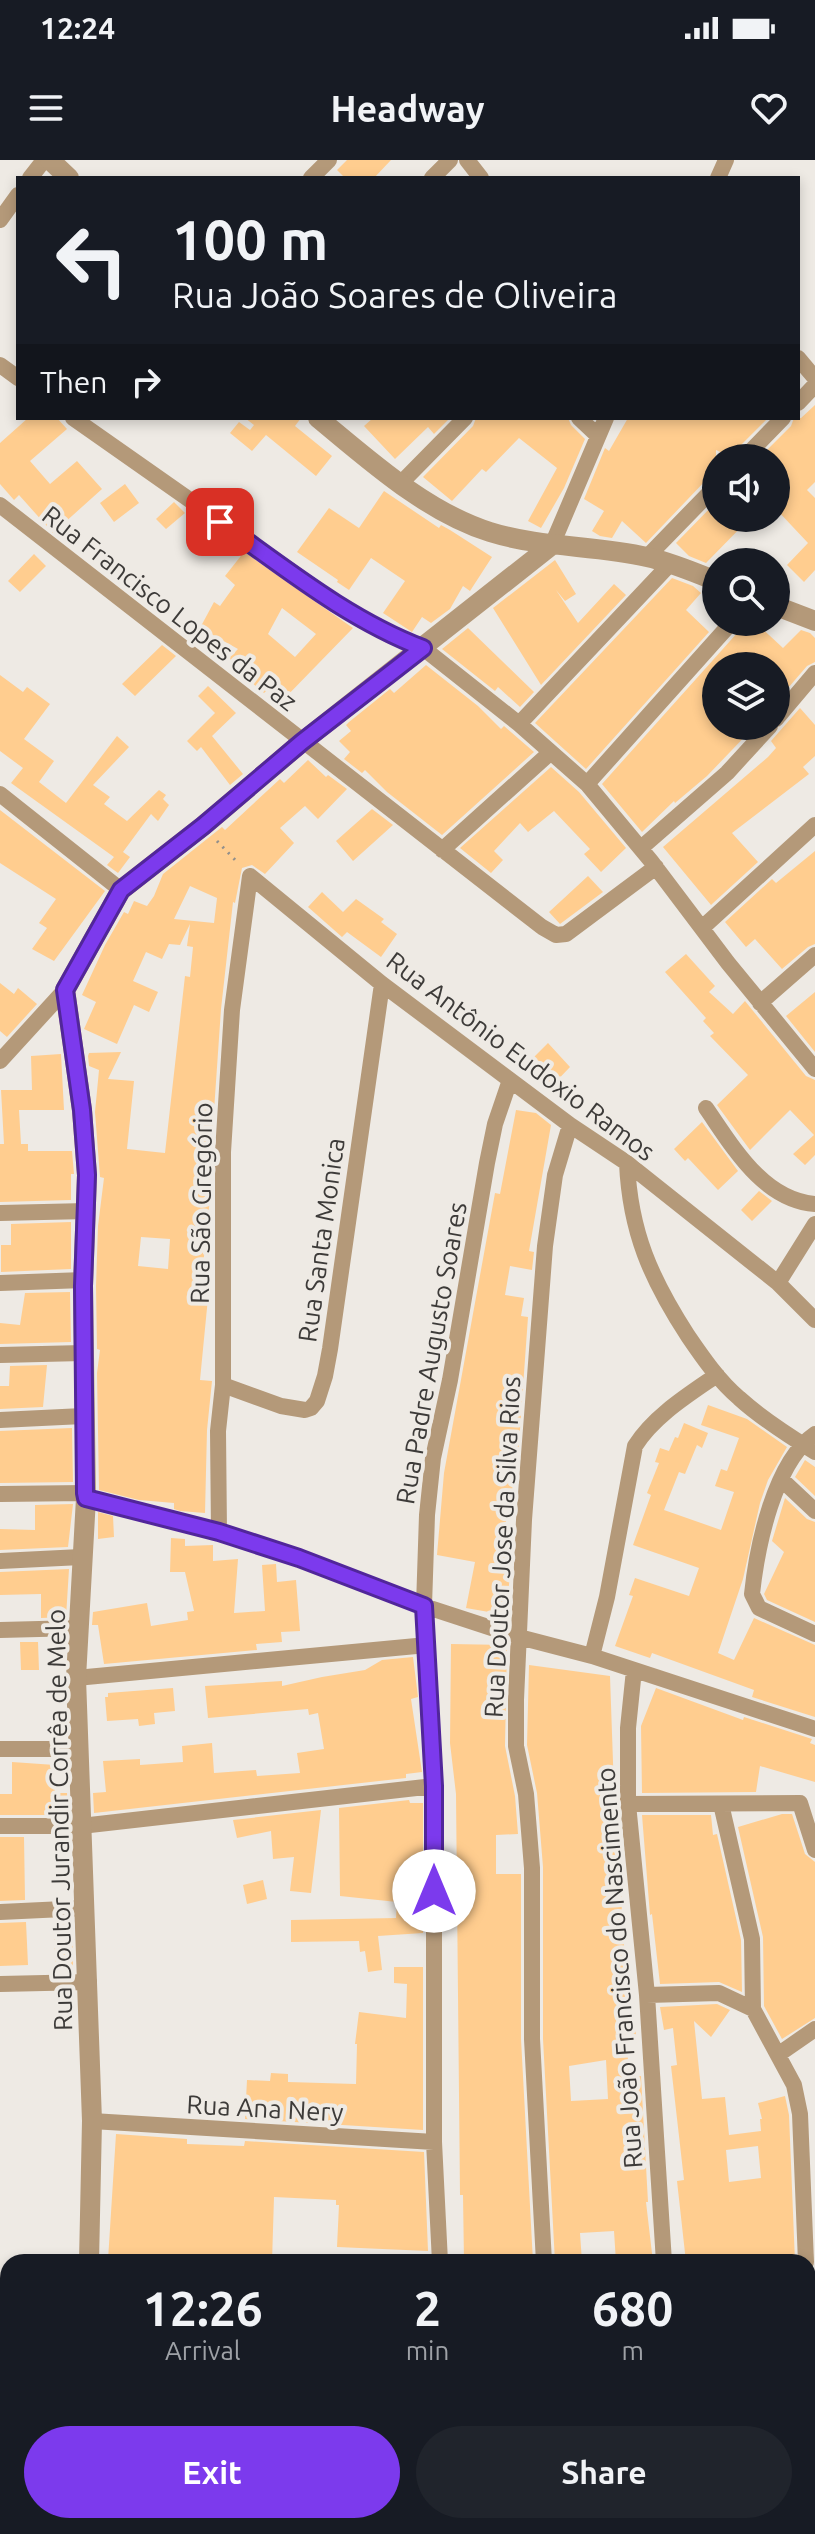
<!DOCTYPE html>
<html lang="en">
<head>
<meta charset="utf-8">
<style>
	:root { --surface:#171b24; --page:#20242c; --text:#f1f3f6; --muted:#9ea1a6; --accent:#7c3aed }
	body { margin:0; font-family:Ubuntu,sans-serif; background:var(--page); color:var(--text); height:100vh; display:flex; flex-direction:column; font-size:30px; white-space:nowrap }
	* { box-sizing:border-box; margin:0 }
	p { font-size:26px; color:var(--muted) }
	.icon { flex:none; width:44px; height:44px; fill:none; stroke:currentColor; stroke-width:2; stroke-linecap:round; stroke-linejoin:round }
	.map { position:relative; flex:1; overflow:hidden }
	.sheet { position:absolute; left:0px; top:2094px; width:816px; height:280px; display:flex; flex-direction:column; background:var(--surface); border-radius:24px 24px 0 0; box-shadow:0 4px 12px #0003 }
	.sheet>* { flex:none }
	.hud { position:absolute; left:16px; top:16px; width:784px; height:244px; border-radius:0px; box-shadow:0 4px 12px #0003; background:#171b24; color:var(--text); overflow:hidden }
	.buttons { position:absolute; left:702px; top:284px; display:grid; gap:16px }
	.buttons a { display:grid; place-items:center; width:88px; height:88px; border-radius:50%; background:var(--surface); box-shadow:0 4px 12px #0003; font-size:40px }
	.pin { position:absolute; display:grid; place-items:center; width:68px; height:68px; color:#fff; margin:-34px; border-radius:16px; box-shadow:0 4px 12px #0006 }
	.me { position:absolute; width:88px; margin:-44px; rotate:0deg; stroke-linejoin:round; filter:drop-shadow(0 0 6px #0008) }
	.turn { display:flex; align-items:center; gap:28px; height:168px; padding:0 24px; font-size:36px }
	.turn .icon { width:104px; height:104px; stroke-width:2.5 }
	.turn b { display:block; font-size:56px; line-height:68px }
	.then { display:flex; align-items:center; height:76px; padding:0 24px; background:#0003; gap:16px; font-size:30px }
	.eta { display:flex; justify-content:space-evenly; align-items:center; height:136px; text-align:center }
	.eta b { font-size:48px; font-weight:600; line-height:56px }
	.primary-button { display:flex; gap:16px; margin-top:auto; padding:16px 24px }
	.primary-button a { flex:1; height:92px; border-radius:48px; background:var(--accent); color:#fff; font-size:32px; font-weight:600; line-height:92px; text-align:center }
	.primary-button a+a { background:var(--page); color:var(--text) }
	.status { display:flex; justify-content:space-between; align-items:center; height:56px; padding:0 40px; background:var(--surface); direction:ltr }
	.status svg { height:22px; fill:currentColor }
	header { display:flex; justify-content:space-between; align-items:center; height:104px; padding:0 24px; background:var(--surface); font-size:36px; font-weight:600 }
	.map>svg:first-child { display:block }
	.building { fill:#ffcd8f; fill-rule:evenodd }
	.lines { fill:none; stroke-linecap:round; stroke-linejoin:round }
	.path { stroke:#928f8b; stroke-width:3; stroke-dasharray:2 6; stroke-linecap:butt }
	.minor { stroke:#b49979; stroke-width:16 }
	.tertiary { stroke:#b49979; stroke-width:20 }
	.route-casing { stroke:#51269a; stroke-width:20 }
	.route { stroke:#7c3aed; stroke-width:14 }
	.labels { text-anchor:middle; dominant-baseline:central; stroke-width:8; stroke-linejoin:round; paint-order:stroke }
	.street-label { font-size:26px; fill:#3d3b39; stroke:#eeeae4 }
</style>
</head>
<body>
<div class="status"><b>12:24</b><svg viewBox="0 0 49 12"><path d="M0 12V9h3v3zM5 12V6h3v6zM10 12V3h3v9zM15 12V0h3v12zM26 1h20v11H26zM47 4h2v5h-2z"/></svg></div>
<header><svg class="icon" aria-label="menu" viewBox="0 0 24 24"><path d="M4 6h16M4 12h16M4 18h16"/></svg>Headway<svg class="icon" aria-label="heart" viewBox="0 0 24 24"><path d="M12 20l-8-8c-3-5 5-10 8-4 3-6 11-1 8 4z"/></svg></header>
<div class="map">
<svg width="815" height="2374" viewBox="0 0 815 2374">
	<rect width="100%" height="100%" fill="#eeeae4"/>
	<path class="building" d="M347 0H391L374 18H345L337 10Z
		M815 245V322L807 330 815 338V410L804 422 787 405 808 383 776 349V298H759L791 266 794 258H801Z
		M28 258H57L67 269 30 301 50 324 77 301 102 329 53 373 19 335 14 340 0 324V283Z
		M245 258H301L295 266 332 296 316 316 266 275 252 291 230 273 239 262 250 270 254 265Z
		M373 258H450L434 274 428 267 395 299 364 266Z
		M476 258H568L571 265 585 279 564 328 541 368 528 361 557 308 519 278 486 312 482 309 452 341 423 317 473 266Z
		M628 258H768L736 290 733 298 716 290V315L708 318 646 383 622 361 612 378 600 376 592 371 604 351 584 339 605 288 609 291Z
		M125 324 139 343 114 362 100 343Z
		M384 331 439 368 441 365 450 370 492 397 470 431 463 426 450 449 431 463 422 457 412 472 383 453 405 421 371 398 349 430 337 422 338 420 297 392 329 348 359 368Z
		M174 342 185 353 166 369 156 359Z
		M716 342V358H750L706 403 689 396 676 383Z
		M244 392 353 468 281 542 267 530 264 533 240 513 243 511 229 498 238 489 200 468 214 442 220 446 235 425 225 416ZM282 448 316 474 295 497 268 474Z
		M34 394 46 406 20 432 8 421Z
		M555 400 576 434 565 441 556 430 578 463 614 424 626 435 541 525 493 448Z
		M672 418 693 426 701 433 686 450 709 472 586 609 535 563Z
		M747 462H755L783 488 801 470 810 473 815 478V502L807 506 776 542V506H716V566H755L707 616 675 643 674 641 642 672 602 624Z
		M468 468 534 532 520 547 498 527 495 531 442 489Z
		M162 485 176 496 135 536 122 524Z
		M426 505 478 546 501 569 504 566 534 592 442 675 387 632 365 610 362 613 344 599 350 592 339 581 351 571 346 565 349 562 390 529 394 533Z
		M0 515 23 532 27 527 50 544 24 579 54 601 39 622 66 643 117 576 129 587 93 625 110 637 104 644 127 661 159 630 166 635 163 639 169 645 158 661 151 654 123 692 130 697 118 713 107 705 114 697 11 623 23 608 0 591Z
		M208 526 236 553 212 576 243 614 230 625 201 587 197 591 187 581 215 553 198 536Z
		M800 548 815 565V596L803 607 809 614 732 673 758 702 711 745 663 687 768 597 776 588 771 581Z
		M308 600 326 617 328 615 347 629 318 659 305 646 280 668 294 683 265 714 252 705 242 708 235 743 233 742 221 849 208 1038H210L203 1106 211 1107 200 1220 212 1221 207 1270 205 1353 180 1351 174 1349V1343L139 1340 99 1330 97 1213 100 1190 97 1189 96 1126 98 1066 104 1018 100 1017 95 952 99 910 89 906 88 896 89 893 121 892 108 919 134 921 127 989 165 993 185 816 190 817 193 787 187 786 190 764 180 785 169 784 162 799 146 792 133 821 158 832 149 852 134 845 117 884 84 869 96 842 82 835 105 785 124 752 128 754 134 741 147 746 154 736 163 714 222 667 225 670 280 619 284 623ZM190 726 217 738 214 763 174 759ZM141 1077 170 1079 168 1109 138 1106Z
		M551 607 579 632 626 688 601 712 584 694 590 689 554 651 528 672 520 663 494 691 503 700 491 713 460 688Z
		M372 649 393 665 353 701 336 681Z
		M0 650 105 731 54 801 32 789 47 768 39 763 56 739 0 703Z
		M815 691V784L808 787 782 809 755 779 746 787 725 762 772 719 776 723Z
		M588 716 603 732 560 764 549 752Z
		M322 732 343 752 356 739 384 759 381 762 397 774 381 797 347 772 342 777 308 747Z
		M686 794 715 826 709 832 733 854 745 841 806 916 815 920V995L805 1005 793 994 814 975 790 950 750 990 717 945 748 915 710 876 714 873 703 861 706 858 665 812Z
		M0 823 14 834 18 828 37 844 7 877 0 871Z
		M815 832V892L786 856Z
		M548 883 570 907 547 931 532 915 542 905 534 897Z
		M61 894 64 950H19L21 984H28V991H72L74 1014H71V1040L0 1042V984H4L1 930H32L31 896Z
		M516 950 536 953 551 965 529 1091 534 1092 532 1110 510 1106 505 1135 524 1138 521 1156 528 1157 516 1325H513L505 1367 512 1368 506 1403 511 1404 506 1455 466 1448 475 1402 437 1395 444 1313 495 1033 500 1034Z
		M702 962 738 1011 718 1030 688 998 685 1001 674 989Z
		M759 1031 772 1041 752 1061 741 1050Z
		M71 1062V1109L1 1112V1085H11V1064Z
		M70 1132 71 1182 0 1184V1163L20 1165 25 1133Z
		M47 1205 43 1247 0 1249V1226H9L10 1206Z
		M708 1245 747 1259 787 1287 768 1320 760 1343 743 1419 718 1493 734 1500 754 1458 815 1485V1557L752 1537 754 1530 652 1493 650 1498 615 1486 633 1436 629 1435 635 1418 689 1436 699 1408 633 1385 651 1335 647 1333 659 1303 655 1302 660 1288 669 1291 675 1277 678 1278 684 1263 708 1273 702 1288 697 1285 685 1314 679 1312 664 1350 721 1370 734 1332 715 1326 721 1309 727 1311 739 1278 701 1265Z
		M72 1268 73 1322 0 1323V1271Z
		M805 1300 815 1307V1336L795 1317Z
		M785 1338 807 1359 815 1362V1462L767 1440 764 1434 784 1392 772 1381Z
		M73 1344 68 1387 0 1390V1369L35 1370V1345Z
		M98 1352 113 1356 114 1377 98 1379Z
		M171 1378 185 1379V1386L213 1385V1401L238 1399 234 1453 265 1451 262 1405 276 1404 277 1422 296 1420 300 1471 281 1472 282 1482 256 1484 257 1490 104 1504 98 1465H92L93 1452 147 1443 151 1466 188 1460 187 1452 194 1451 185 1412H170Z
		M69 1409 66 1457 41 1458V1434L0 1435V1412Z
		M20 1482H38L39 1510H21Z
		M451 1484 507 1485 505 1586 515 1636 518 1674 496 1675V1714H521V1879L533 2102H464L463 2035H460L456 1634 450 1583Z
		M413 1497 418 1537 411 1539 422 1612 406 1614V1618L94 1653 93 1633 106 1632 103 1601 140 1599V1605L183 1602 182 1586 212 1583 214 1613 256 1610 257 1616 300 1613 297 1593 324 1589 318 1553 309 1555 308 1549 208 1558 205 1526 282 1521V1526L322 1517 365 1510 382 1500Z
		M529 1505 610 1516 616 1688H621L622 1770 637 1882 627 1884 629 1917 641 1916 648 2042H646L653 2102H616L614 2071 580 2073 582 2102H555L543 1879V1707L537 1633 527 1585ZM606 1900 608 1939 571 1941 569 1906Z
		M173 1528 175 1551 154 1553 155 1564 139 1566 138 1559 107 1561 105 1537H108V1533Z
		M656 1528 743 1560 744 1557 812 1579 810 1583 815 1585V1622L760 1606 756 1632 642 1633 641 1566Z
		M12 1602 55 1605V1633H67L68 1655H0V1634H12Z
		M409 1640 410 1643H423V1773L378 1776 382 1810 368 1812 365 1791 360 1792 359 1781 291 1782V1760L396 1758 397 1742 340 1736 339 1648Z
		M321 1650 311 1733 290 1731 294 1697 273 1699 271 1671 237 1678 233 1660Z
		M782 1654H792L805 1694 815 1702V1858L782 1879 764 1846 763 1777 738 1667Z
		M642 1655H711L713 1675 717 1674 741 1780 742 1832 719 1822 660 1824 652 1754 650 1755Z
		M0 1677H24L25 1740 0 1741Z
		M263 1720 267 1739 247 1744 243 1725Z
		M26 1762 28 1805 0 1806V1763Z
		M72 1762 73 1806 56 1807 53 1764Z
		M394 1807H423V1970L245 1959 247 1920 270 1921 271 1913 288 1914V1922L356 1924 357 1884H355L359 1852 406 1858 407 1824 394 1823Z
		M717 1844 730 1850 711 1877 694 1861 702 1939 725 1937 729 1975 761 1971 760 1959H762L758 1943 785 1936 789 1955 795 2102H686L677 2021 684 2020 671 1906 677 1905 673 1868 664 1870 660 1847ZM758 1986 761 2018 729 2022 726 1990Z
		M116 1974 187 1979V1984L244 1986 245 1981 424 1992 428 2091 337 2087 339 2045H336V2040L274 2037 272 2102 108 2100Z"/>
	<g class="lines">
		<path class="path" d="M217 681 239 704"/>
		<path class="minor" d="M467 0 481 18
			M30 18 44 0
			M311 18 329 0
			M432 18 450 0
			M718 18 726 0
			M0 60 18 35
			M798 198 815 218
			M0 205 18 218
			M798 243 815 225
			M73 258 358 458 389 475 423 488 519 564 587 624 651 701 728 803 815 909
			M579 258 598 276
			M744 298 783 258
			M401 323 465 258
			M0 345 542 767 556 775 566 774 656 707
			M552 385 606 258
			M647 397 716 326
			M776 559 815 513
			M519 564 670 404
			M587 624 732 462
			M0 634 121 730
			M641 688 727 613 770 566
			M442 690 551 592
			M250 716 382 824 570 965 627 1003 778 1123 815 1160
			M702 768 815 665
			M760 843 815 795
			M0 901 65 830
			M706 948C733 987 763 1040 815 1044
			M627 1003C630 1072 651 1119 688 1176 703 1198 719 1221 739 1238 761 1258 789 1276 815 1292
			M0 1053 87 1051
			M0 1123 84 1120
			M778 1123 815 1064
			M0 1195 83 1193
			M223 1225 281 1246 305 1250 311 1248 317 1241 325 1216 330 1189 382 824
			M0 1260 83 1256
			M815 1274C774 1302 757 1387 752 1434L759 1448 815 1474
			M781 1319 815 1351
			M0 1334 85 1333
			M86 1338 219 1372 299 1398 424 1446 519 1477 592 1496 815 1569
			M219 1372 218 1271 223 1225V992L232 850 250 716
			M0 1401 81 1397
			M0 1470 78 1468
			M592 1496 607 1437 635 1286C654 1256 688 1235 717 1215
			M634 1510 628 1568V1644L647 1835 664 2102
			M76 1518 427 1485
			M0 1589H79
			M628 1644 800 1643 815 1690
			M721 1644 752 1779 753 1849
			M0 1666H81L434 1626
			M0 1752 85 1748
			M0 1824 89 1822
			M647 1835 719 1833 753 1849 794 1925 800 1954 806 2102
			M779 1894 815 1869
			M92 1961 434 1982
			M440 2102 434 1982V1626L424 1446 427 1355 433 1298 450 1220 487 1003 495 964 510 920
			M544 2102 532 1879V1708L526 1634 516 1586V1540L524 1360 545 1086 555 1015 570 965
			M808 2162 815 2336
			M808 2358 815 2357
			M446 2366V2374
			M275 2374V2366
			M599 2374 703 2366"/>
		<path class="tertiary" d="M50 0 69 18
			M318 258C369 300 426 352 490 372 541 388 595 385 647 397 670 402 694 412 716 421
			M776 446 815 461
			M89 2102 92 1961 76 1518 86 1338 83 1126 87 1015 82 950 65 830 121 730 203 666 302 582 552 385
			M89 2366 90 2374"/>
	</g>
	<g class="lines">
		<defs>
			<path id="route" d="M220 362C285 408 349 460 423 488L302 582 203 666 121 730 65 830 82 950 87 1015 83 1126 85 1333 86 1338 219 1372 299 1398 424 1446 434 1626V1731"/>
		</defs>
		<use href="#route" class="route-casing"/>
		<use href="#route" class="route"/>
	</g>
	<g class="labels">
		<g class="street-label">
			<text transform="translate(170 448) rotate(38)">Rua Francisco Lopes da Paz</text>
			<text transform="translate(521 896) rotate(37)">Rua Antônio Eudoxio Ramos</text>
			<text transform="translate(201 1043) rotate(-89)">Rua São Gregório</text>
			<text transform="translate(321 1080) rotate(-82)">Rua Santa Monica</text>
			<text transform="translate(431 1193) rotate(-80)">Rua Padre Augusto Soares</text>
			<text transform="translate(502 1387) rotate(-87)">Rua Doutor Jose da Silva Rios</text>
			<text transform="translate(59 1660) rotate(-91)">Rua Doutor Jurandir Corrêa de Melo</text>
			<text transform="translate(619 1808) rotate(-94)">Rua João Francisco do Nascimento</text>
			<text transform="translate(265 1948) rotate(3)">Rua Ana Nery</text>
		</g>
	</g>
</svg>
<div class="buttons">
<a><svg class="icon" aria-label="sound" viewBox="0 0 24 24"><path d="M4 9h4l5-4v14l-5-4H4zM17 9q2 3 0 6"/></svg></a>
<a><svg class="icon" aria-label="search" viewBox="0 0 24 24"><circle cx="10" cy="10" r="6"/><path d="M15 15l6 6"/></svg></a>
<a><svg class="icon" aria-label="layers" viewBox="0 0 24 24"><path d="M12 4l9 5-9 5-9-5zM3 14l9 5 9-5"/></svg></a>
</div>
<div class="pin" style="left:220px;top:362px;background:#d93025"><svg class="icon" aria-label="arrive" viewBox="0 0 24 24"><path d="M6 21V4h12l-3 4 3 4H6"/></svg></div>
<svg class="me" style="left:434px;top:1731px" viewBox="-20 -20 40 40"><circle r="19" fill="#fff"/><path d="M0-13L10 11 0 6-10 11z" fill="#7c3aed"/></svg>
<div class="hud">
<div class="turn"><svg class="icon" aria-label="left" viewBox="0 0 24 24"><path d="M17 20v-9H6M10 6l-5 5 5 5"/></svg><div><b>100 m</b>Rua João Soares de Oliveira</div></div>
<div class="then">Then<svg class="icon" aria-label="right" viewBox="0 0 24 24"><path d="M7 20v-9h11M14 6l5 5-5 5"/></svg></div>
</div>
<section class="sheet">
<div class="eta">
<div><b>12:26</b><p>Arrival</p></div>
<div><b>2</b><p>min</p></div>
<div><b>680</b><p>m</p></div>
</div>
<div class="primary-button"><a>Exit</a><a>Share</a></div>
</section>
</div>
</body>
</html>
